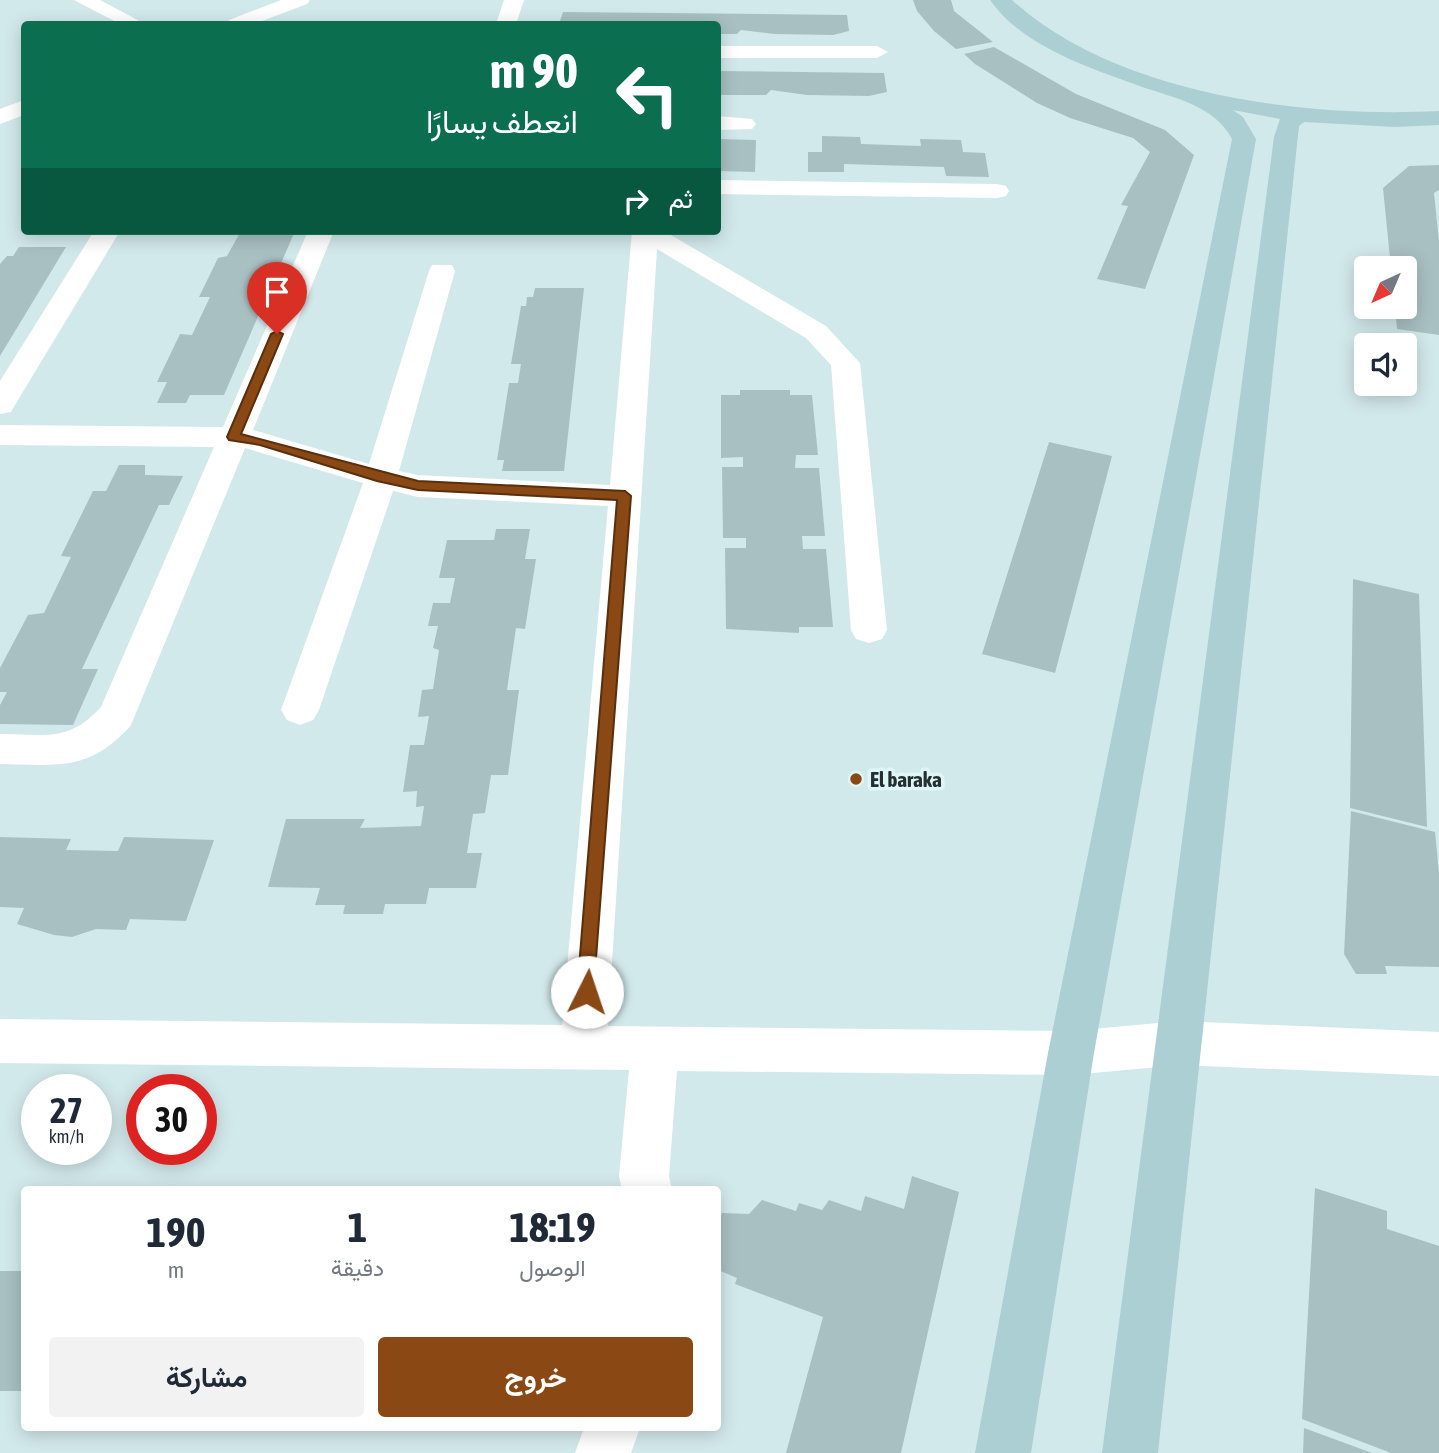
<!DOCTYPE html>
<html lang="ar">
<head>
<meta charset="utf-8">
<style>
	:root { --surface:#fff; --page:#f2f2f3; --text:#1f2937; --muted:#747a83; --accent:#894814 }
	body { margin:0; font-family:"Asap Condensed",Vazirmatn,sans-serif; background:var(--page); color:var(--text); direction:rtl; height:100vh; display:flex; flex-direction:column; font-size:26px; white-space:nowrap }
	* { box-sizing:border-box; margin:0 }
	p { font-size:23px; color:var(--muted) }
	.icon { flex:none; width:38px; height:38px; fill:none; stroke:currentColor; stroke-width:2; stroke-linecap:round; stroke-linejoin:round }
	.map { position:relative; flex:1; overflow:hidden; direction:ltr }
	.sheet { position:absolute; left:21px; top:1186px; width:700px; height:245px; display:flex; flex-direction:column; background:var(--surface); border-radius:7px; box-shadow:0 4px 18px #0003; direction:rtl }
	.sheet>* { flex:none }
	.hud { position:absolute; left:21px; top:21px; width:700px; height:214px; border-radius:7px; box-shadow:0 4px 18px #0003; direction:rtl; background:#0b6e4f; color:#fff; overflow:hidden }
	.needle { width:46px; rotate:224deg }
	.controls { position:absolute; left:1354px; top:256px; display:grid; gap:14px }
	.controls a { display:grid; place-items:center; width:63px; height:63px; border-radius:7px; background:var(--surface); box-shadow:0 4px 18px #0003; font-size:35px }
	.speed { position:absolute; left:21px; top:1074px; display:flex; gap:14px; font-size:35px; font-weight:700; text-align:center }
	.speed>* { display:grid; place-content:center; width:91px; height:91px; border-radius:50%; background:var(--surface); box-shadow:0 4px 18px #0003; line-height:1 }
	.speed small { font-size:18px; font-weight:400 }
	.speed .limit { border:10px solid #d22; background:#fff; color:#111 }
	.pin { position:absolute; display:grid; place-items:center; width:60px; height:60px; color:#fff; margin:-72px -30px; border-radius:50% 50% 50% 0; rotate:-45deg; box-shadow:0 0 7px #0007 }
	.pin .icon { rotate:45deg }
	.me { position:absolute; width:77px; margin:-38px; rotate:4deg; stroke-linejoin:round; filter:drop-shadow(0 0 5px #0008) }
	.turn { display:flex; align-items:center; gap:24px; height:147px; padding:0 28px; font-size:32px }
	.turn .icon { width:91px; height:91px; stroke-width:2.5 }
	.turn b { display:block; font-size:49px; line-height:60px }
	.then { display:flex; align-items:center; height:66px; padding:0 28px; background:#0003; gap:14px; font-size:26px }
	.eta { display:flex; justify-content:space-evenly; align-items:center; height:119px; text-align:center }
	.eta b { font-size:42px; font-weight:700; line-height:49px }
	.primary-button { display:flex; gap:14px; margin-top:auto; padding:14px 28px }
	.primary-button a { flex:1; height:80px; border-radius:7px; background:var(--accent); color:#fff; font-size:28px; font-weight:700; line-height:80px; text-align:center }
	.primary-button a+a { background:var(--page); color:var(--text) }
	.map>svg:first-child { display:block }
	.building { fill:#a9c0c2 }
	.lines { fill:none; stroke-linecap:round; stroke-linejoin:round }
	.street { fill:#fff; fill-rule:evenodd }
	.secondary { fill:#abcfd3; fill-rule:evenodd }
	.route { fill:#894814; stroke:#592f0d; stroke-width:2 }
	.poi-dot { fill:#894814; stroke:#dff6f9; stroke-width:2.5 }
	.labels { text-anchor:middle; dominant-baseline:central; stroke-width:7; stroke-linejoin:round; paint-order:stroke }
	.poi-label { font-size:21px; font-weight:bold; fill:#262f30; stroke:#dff6f9; text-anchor:start }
</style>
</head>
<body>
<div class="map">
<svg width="1439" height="1453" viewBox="0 0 1439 1453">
	<rect width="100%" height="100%" fill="#d2e9eb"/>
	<path class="building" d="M913 0H951L954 11 993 42 956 49 934 31 917 11Z
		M563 12 847 15 849 31 833 35 775 34 741 30 737 34H718V24H559Z
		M994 47 1076 94 1165 130 1194 155 1145 289 1097 279 1128 206 1121 205 1150 152 1133 138 1070 118 1037 103 975 64 964 54Z
		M718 71 884 73 887 92 869 96 807 95 771 90 766 95H718Z
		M822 136 860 137 861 144 921 146 920 139 961 140 963 152 985 153 989 177 946 176 944 167 844 164V172H808V152H822Z
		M718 139 756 140 755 172 718 171Z
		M1439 165V190L1434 193 1439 241V335L1397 329 1395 306H1405V268H1391L1383 188 1409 166Z
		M241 231H295L224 395H190L186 403H157L167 382H157L180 334 192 335 210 297H199L218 258 227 256Z
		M19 247H66L0 356V264L7 256H13Z
		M535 288H584L564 471H502L504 460H497L509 383H518L521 364H511L521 306H526L527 297H533Z
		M740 390H790V395H812L818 455H796L795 468H819L825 536H802L803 549H826L833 627H799V633L726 629 725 548H746V538H723L722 467H743V457L721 458V395H740Z
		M1049 442 1112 456 1055 673 982 654Z
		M119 465H145V475L183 476 169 505H159L82 669H98L73 725 0 724V705L7 692H0V668L28 615 44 613 71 557 61 556 93 491H106Z
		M496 529H530L525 559H536L525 629 516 628 507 690H519L508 775H491L485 813 473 814 467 853H482L476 888H429L426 904H385L383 914H343L345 905H315L320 888 268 887 286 819H365L360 828 421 826 424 806 416 807 417 791 403 792 410 745H424L429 716 418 717 422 690 433 689 439 650 433 648 438 626H428L433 603H450L455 578H439L447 540H494Z
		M1353 579 1419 594 1427 827 1350 808Z
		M1351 811 1435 832 1439 873V967L1385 966 1387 974H1356L1344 954Z
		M0 837 71 839 66 850 118 851 124 837 214 840 186 921 130 919 126 930 96 929 72 937 54 935 17 924 24 908 0 907Z
		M912 1176 959 1192 901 1453H786L823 1317 735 1284 737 1278 718 1270V1225L722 1213 749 1214 762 1200 796 1211 799 1203 822 1210 829 1200 861 1211 865 1196 904 1209Z
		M1315 1188 1387 1211V1229L1439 1246V1453H1391L1302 1419Z
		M0 1271H24V1391H0Z
		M1304 1428 1372 1453H1303Z"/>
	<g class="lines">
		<path class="street" d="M74 0H100L145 24H120Z
			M281 0H310L307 4 254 24H226L229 20Z
			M504 0H524L516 24H496Z
			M718 46H877L888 52 877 58H718Z
			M24 100V115L0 124V109Z
			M718 116 752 119 756 124 752 129 718 130Z
			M718 180 997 184 1006 186 1009 191 1006 196 997 198 718 194Z
			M94 231H120L15 405 11 412 0 414V381Z
			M308 231H334L253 430 369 464 429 271 432 265H452L455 271 399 471 418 475 610 485 632 231H664L826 326 860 363 887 630 882 639 869 643 856 639 851 630 831 365 806 338 657 249 608 1026 1071 1031 1180 1021 1439 1032V1076L1180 1065 1071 1075 677 1071 669 1176 672 1190H622L619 1176 629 1070 0 1063V1019L562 1025 608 506 418 497 393 491 319 710 313 720 300 725 287 720 281 710 363 483 245 448 131 725C90 772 57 765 0 764V734C46 734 68 743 101 707L214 447 0 445V425L223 427Z
			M584 1428H640L631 1453H575Z"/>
		<path class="secondary" d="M990 0H1012C1116 95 1304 118 1439 111V125L1395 127 1304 122 1299 126 1158 1453H1102L1274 137 1280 119 1233 110 1243 117 1256 139 1094 1053 1031 1453H975L1048 1053 1232 139C1215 106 1175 98 1142 87 1090 68 1023 47 990 0Z"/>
	</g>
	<path class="route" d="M277 331 283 334 241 434 418 481 625 491 631 496 593 998 587 1001 580 998 577 992 617 500 418 490 377 481 260 445 229 440 227 437 271 334Z"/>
	<circle class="poi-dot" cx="856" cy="779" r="7"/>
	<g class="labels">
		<g class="poi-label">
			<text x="870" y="779">El baraka</text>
		</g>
	</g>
</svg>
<div class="controls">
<a><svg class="needle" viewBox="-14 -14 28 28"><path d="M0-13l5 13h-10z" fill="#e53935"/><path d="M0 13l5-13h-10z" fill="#747a83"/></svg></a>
<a><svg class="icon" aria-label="sound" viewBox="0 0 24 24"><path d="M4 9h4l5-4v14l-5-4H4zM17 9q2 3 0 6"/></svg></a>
</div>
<div class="speed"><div>27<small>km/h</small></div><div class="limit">30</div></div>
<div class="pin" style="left:277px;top:334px;background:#d93025"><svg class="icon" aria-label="arrive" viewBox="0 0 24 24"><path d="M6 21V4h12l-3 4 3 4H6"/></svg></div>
<svg class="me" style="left:587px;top:992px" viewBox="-20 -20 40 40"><circle r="19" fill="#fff"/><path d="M0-13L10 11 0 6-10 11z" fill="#894814"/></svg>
<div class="hud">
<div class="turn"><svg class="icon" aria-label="left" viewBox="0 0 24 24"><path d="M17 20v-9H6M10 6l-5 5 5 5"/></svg><div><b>90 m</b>انعطف يسارًا</div></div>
<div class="then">ثم<svg class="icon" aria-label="right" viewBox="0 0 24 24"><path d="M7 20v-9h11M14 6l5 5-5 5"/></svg></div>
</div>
<section class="sheet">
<div class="eta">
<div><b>18:19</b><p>الوصول</p></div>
<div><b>1</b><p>دقيقة</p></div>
<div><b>190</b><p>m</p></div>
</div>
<div class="primary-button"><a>خروج</a><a>مشاركة</a></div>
</section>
</div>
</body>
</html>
